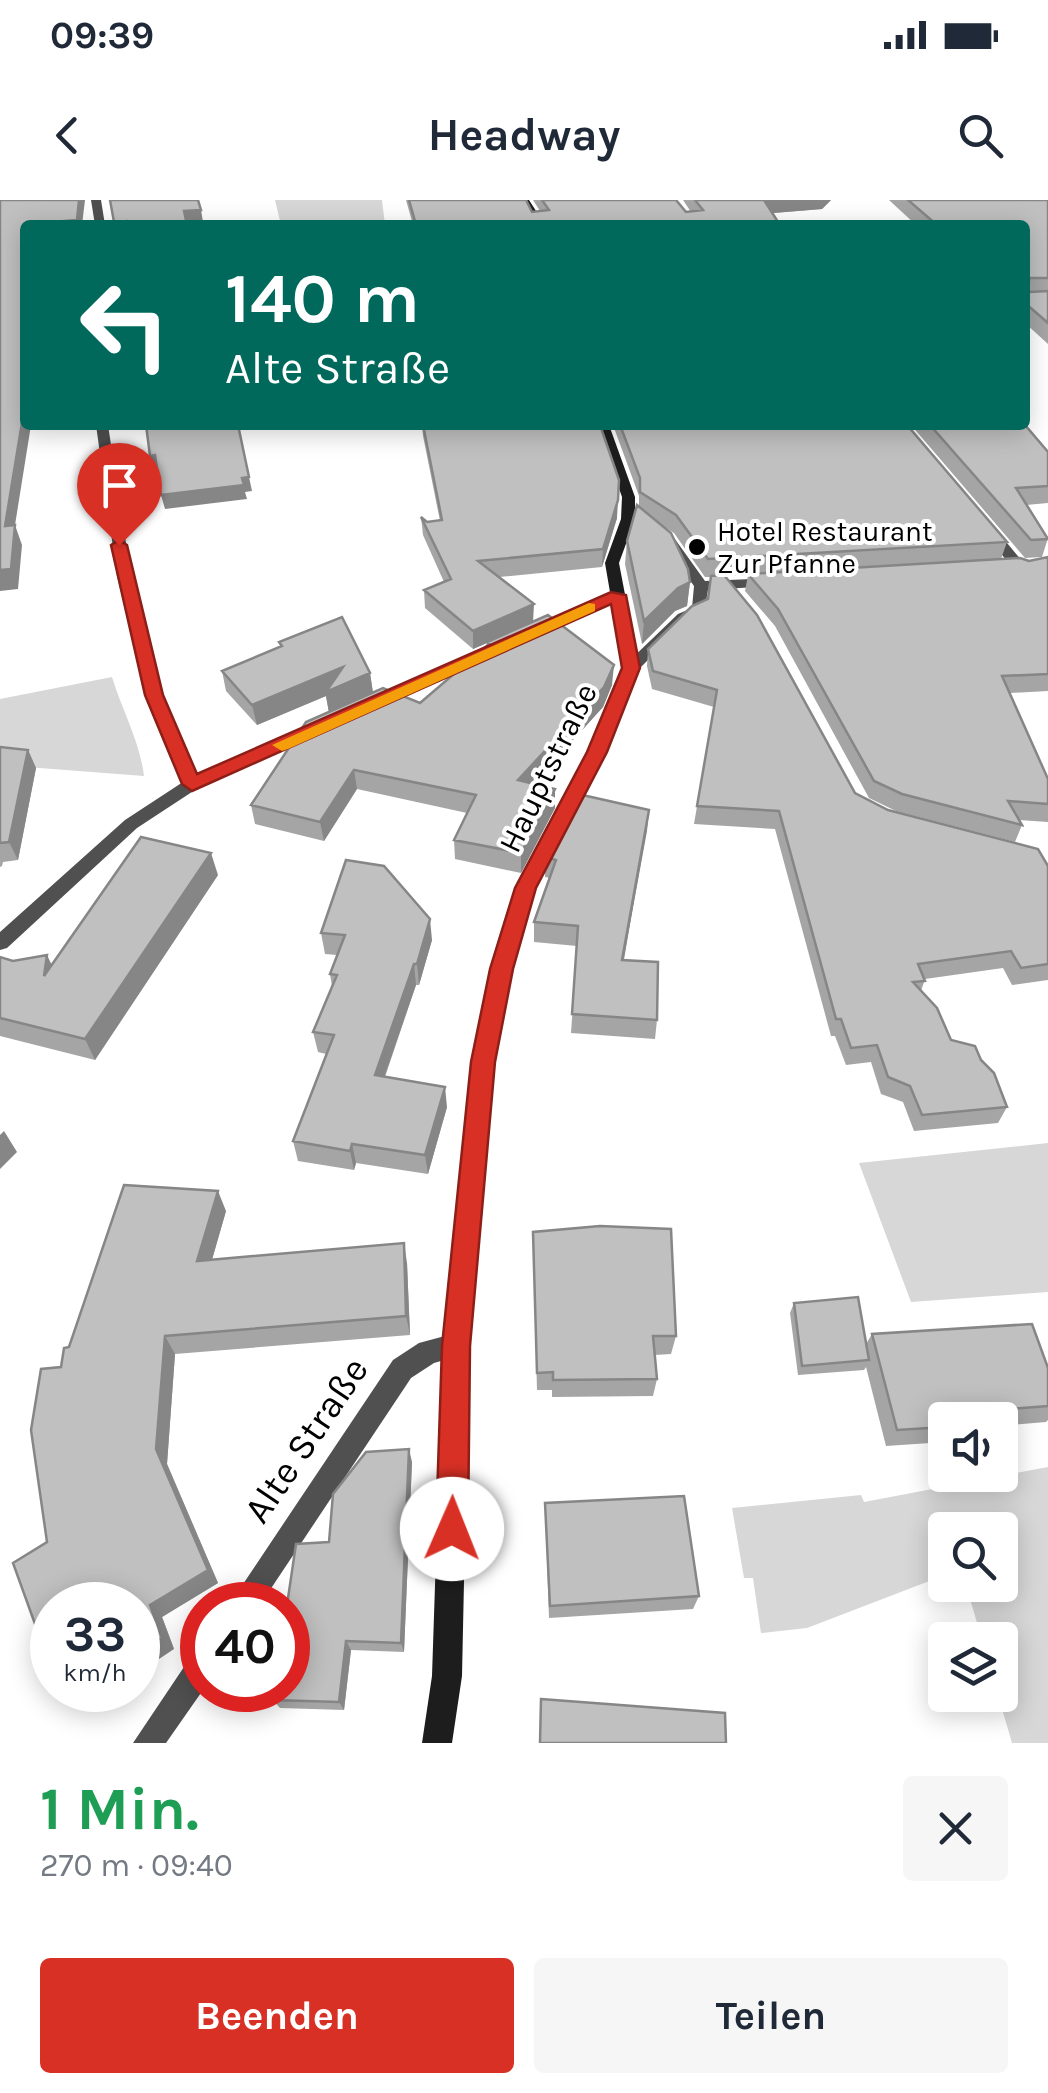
<!DOCTYPE html>
<html lang="de">
<head>
<meta charset="utf-8">
<style>
	:root { --surface:#fff; --page:#f6f6f7; --text:#1f2937; --muted:#747a83; --accent:#d93025 }
	body { margin:0; font-family:Karla,sans-serif; background:var(--page); color:var(--text); height:100vh; display:flex; flex-direction:column; font-size:38px; white-space:nowrap }
	* { box-sizing:border-box; margin:0 }
	p { font-size:32px; color:var(--muted) }
	.icon { flex:none; width:55px; height:55px; fill:none; stroke:currentColor; stroke-width:2; stroke-linecap:round; stroke-linejoin:round }
	.map { position:relative; height:1543px; overflow:hidden }
	.panel { display:flex; flex-direction:column; background:var(--surface); flex:1 }
	.panel>* { flex:none }
	.top-card { position:absolute; left:20px; top:20px; width:1010px; height:210px; border-radius:10px; box-shadow:0 5px 25px #0003; background:#00695c; color:#fff; overflow:hidden }
	.tools { position:absolute; left:928px; top:1202px; display:grid; gap:20px }
	.tools a { display:grid; place-items:center; width:90px; height:90px; border-radius:10px; background:var(--surface); box-shadow:0 5px 25px #0003; font-size:50px }
	.speed { position:absolute; left:30px; top:1382px; display:flex; gap:20px; font-size:50px; font-weight:700; text-align:center }
	.speed>* { display:grid; place-content:center; width:130px; height:130px; border-radius:50%; background:var(--surface); box-shadow:0 5px 25px #0003; line-height:1 }
	.speed small { font-size:25px; font-weight:400 }
	.speed .limit { border:15px solid #d22; background:#fff; color:#111 }
	.pin { position:absolute; display:grid; place-items:center; width:85px; height:85px; color:#fff; margin:-102px -42px; border-radius:50% 50% 50% 0; rotate:-45deg; box-shadow:0 0 10px #0007 }
	.pin .icon { rotate:45deg }
	.me { position:absolute; width:110px; margin:-55px; rotate:1deg; stroke-linejoin:round; filter:drop-shadow(0 0 8px #0008) }
	.turn { display:flex; align-items:center; gap:35px; height:210px; padding:0 40px; font-size:45px }
	.turn .icon { width:130px; height:130px; stroke-width:2.5 }
	.turn b { display:block; font-size:70px; line-height:85px }
	.round { display:grid; place-items:center; flex:none; width:105px; height:105px; border-radius:10px; background:var(--page) }
	.headline { display:flex; align-items:center; justify-content:space-between; height:170px; padding:0 40px }
	h1 { font-size:60px; font-weight:700; line-height:75px; color:#1e9e55 }
	.action { display:flex; gap:20px; margin-top:auto; padding:20px 40px }
	.action a { flex:1; height:115px; border-radius:10px; background:var(--accent); color:#fff; font-size:40px; font-weight:700; line-height:115px; text-align:center }
	.action a+a { background:var(--page); color:var(--text) }
	.status { display:flex; justify-content:space-between; align-items:center; height:70px; padding:0 50px; background:var(--surface); direction:ltr }
	.status svg { height:28px; fill:currentColor }
	header { display:flex; justify-content:space-between; align-items:center; height:130px; padding:0 40px; background:var(--surface); font-size:45px; font-weight:700 }
	.map>svg:first-child { display:block }
	.green { fill:#d7d7d7 }
	.lines { fill:none; stroke-linecap:round; stroke-linejoin:round }
	.street { fill:#505050; fill-rule:evenodd }
	.secondary { fill:#1d1d1d; fill-rule:evenodd }
	.wall { fill:#a5a5a5 }
	.shaded-wall { fill:#868686 }
	.building { fill:#c0c0c0; stroke:#868686; stroke-width:2.5 }
	.route { fill:#d93025; stroke:#8d1f18; stroke-width:2.5 }
	.slow { fill:#f59e0b }
	.poi-dot { fill:#000; stroke:#fff; stroke-width:4 }
	.labels { text-anchor:middle; dominant-baseline:central; stroke-width:8; stroke-linejoin:round; paint-order:stroke }
	.far-poi-label { font-size:28px; fill:#000; stroke:#fff; text-anchor:start }
	.street-label { font-size:32px; fill:#000; stroke:#fff }
	.near-street-label { font-size:38px; fill:#000; stroke:#fff }
</style>
</head>
<body>
<div class="status"><b>09:39</b><svg viewBox="0 0 49 12"><path d="M0 12V9h3v3zM5 12V6h3v6zM10 12V3h3v9zM15 12V0h3v12zM26 1h20v11H26zM47 4h2v5h-2z"/></svg></div>
<header><svg class="icon" aria-label="back" viewBox="0 0 24 24"><path d="M15 5l-7 7 7 7"/></svg>Headway<svg class="icon" aria-label="search" viewBox="0 0 24 24"><circle cx="10" cy="10" r="6"/><path d="M15 15l6 6"/></svg></header>
<div class="map">
<svg width="1048" height="1543" viewBox="0 0 1048 1543">
	<rect width="100%" height="100%" fill="#fff"/>
	<path class="green" d="M275 0H382L385 25H281Z
		M112 477C122 510 140 542 144 576L0 565V499Z
		M1048 943V1092L911 1102 859 963Z
		M1048 1267V1543H1012L998 1495 1000 1440H982L966 1385H1000V1330H945V1375L807 1428 761 1433 753 1378H744L732 1308 861 1295 864 1302Z"/>
	<g class="lines">
		<path class="street" d="M91 0H101L105 25H95Z
			M96 225H108L131 376 162 495 197 575 312 524 318 523 326 528 198 588 137 628 7 748 0 750V732L125 620 183 582 146 495 117 376Z
			M983 326H993L1027 367V373H1017L983 332Z
			M662 335H672L705 381 774 378 781 382 774 386 708 390 704 413 688 420 637 471H625V465L678 414 692 408 694 386 660 338Z
			M617 391 624 395 622 398 537 436 532 438 524 433Z
			M492 446 497 448V454L378 508H366L364 504Z
			M456 1133 465 1136 469 1145 465 1154 434 1163 411 1178 260 1405H229L393 1160 419 1143Z
			M202 1450 203 1490 166 1543H133L192 1455Z"/>
		<path class="secondary" d="M519 0H529L545 25H535Z
			M597 225H609L635 297V319L619 363 639 468 605 552 535 688 512 769 494 862 469 1145 462 1476 452 1543H422L432 1476 443 1145 472 862 492 769 517 688 589 552 623 468 605 363 621 319 622 297Z"/>
	</g>
	<path class="wall" d="M406 0H526L532 12 540 11 533 0H676L686 12H691L683 0H831L822 9 772 13 780 25H413Z
		M889 0H1048V144L1025 123V25H916Z
		M422 225H600L617 318 602 367 499 377 533 421 612 485 603 507 533 584 555 608 521 673 455 659 454 640 467 613 357 589 324 641 255 624 251 605 329 512 326 496 257 525 226 491 222 471 280 447 279 442 370 473 373 493 420 503 487 446V443L473 449 425 408 424 390 444 382 423 335 421 317 427 322 440 321 423 236Z
		M613 225H907L1007 342 1001 359 1029 361 1048 357V491L1010 493 1048 579V622L1019 620 1022 625 1015 642 896 611 869 598 775 426 745 391 748 375 724 376 855 593 888 610 1048 666V780L1012 785 1003 768 925 779 921 791 951 840 981 860 1007 907 998 923 914 931 903 902 881 894 871 862 846 865 835 836H831L775 629 694 624 714 507 652 489 647 466 648 449 708 399 711 377H705L674 333 660 324 690 382 687 406 675 411 642 444 625 364 627 341 639 306V296Z
		M911 225H1025L1048 252V303L1026 305 1048 338 1042 357 1025 358Z
		M0 547 28 550 36 568 18 660 3 662 2 666 0 667Z
		M649 610 624 760 657 820 655 839 571 833 577 746 534 742V722L550 678 545 677V657Z
		M218 675 95 860 0 836V757L13 761 52 764Z
		M321 733 432 740 419 785H416L385 877 447 907 428 974 356 963 354 970 298 961 293 941 326 854 318 852 313 832 332 786 330 774 337 755 325 754Z
		M226 1011 212 1060 407 1063 410 1135 175 1154 167 1264 218 1383 162 1417 174 1449 47 1342 69 1147Z
		M533 1032 676 1136 671 1154 655 1155 657 1179 653 1196 552 1197V1190H537Z
		M794 1103 866 1144 872 1134 1048 1168V1220L1046 1222 1000 1226V1220H945V1242L886 1246 866 1167 864 1170 798 1175 790 1113Z
		M412 1262 404 1452 351 1450 344 1510 280 1508 273 1500 329 1342Z
		M545 1303 699 1396 693 1409 549 1418Z"/>
	<path class="shaded-wall" d="M79 0H85L82 25H42V23Z
		M763 0H831L822 9 761 14Z
		M201 10 203 22 186 23 184 11Z
		M127 21 128 25H115L114 22Z
		M25 204V225H31L15 325 22 345 18 389 0 391V370L5 326Z
		M155 255 158 269 153 270 150 256Z
		M249 277 252 291 245 292 247 299 165 309 161 295Z
		M618 300 617 318 602 367 603 349Z
		M690 382 687 406 675 411 642 444 644 421 678 388Z
		M534 404 533 423 473 449V431Z
		M614 465 612 485 603 507 519 600 518 580Z
		M343 467 370 473 373 493 329 513 326 496 257 525 252 505Z
		M28 550 36 568 18 660 9 642Z
		M354 570 357 589 324 641 320 622Z
		M555 589V608L521 673V653Z
		M649 610 647 631 620 779 622 760Z
		M211 653 218 675 95 860 85 839Z
		M430 719 432 740 419 785 417 764Z
		M47 755 57 776H44Z
		M414 764 416 785 378 895 375 875Z
		M445 887 447 907 428 974 425 955Z
		M4 931 17 952 0 969V935Z
		M352 944 356 963 354 970 350 951Z
		M218 991 226 1011 206 1080 197 1061Z
		M404 1043 407 1063 410 1135 406 1116Z
		M165 1136 175 1154 167 1264 218 1383 162 1417 174 1449 138 1473V1454L150 1405 156 1249Z
		M409 1249 412 1262 404 1452 401 1443Z
		M346 1441 351 1450 344 1510 339 1502Z
		M68 1490H98L77 1504 61 1494Z"/>
	<path class="building" d="M0 0H79L77 20 42 23V25H25V115L24 131H25L24 161 25 160V204L5 326 15 325 11 369 0 370Z
		M110 0H198L201 10 184 11 187 25H128L127 21 114 22Z
		M409 0H526L532 12 549 10 542 0H676L686 12 703 10 695 0H764L780 25H416Z
		M908 0H1048V78H1030L1026 88 1030 92 1048 91V123L1025 103V25H937Z
		M146 225H238L249 277 242 278 244 285 161 295 155 255 150 256Z
		M423 225H600L619 280 618 300 603 349 478 361 534 404 473 431 424 390 451 379 421 317 427 322 442 320Z
		M620 225H907L1007 342 708 359 676 315 640 292V278Z
		M930 225H1025L1048 252V286L1016 288 1048 339 1031 340Z
		M637 305 671 333 688 369 690 382 678 388 644 421 627 341Z
		M1048 357V474L1002 476 1048 579V604L1008 601 1022 625 902 594 874 581 778 409 748 374 1020 358 1029 361Z
		M724 375 757 415 855 593 888 610 1038 649 1048 666V764L1021 768 1011 751 918 764 925 781 913 782 937 808 951 840 975 846 981 860 994 873 1007 907 922 915 910 886 888 877 877 845 851 848 841 819H836L779 611 697 606 717 490 653 471 648 449 692 406 708 399 711 376Z
		M548 415 614 465 604 487 518 580 555 589 521 653 454 640 476 595 354 570 320 622 251 605 306 522 383 488 420 503 489 444 487 442Z
		M342 417 370 473 326 492 343 467 252 505 222 471 282 446 279 442Z
		M0 547 28 550 9 642 0 643Z
		M578 594 649 610 622 760 658 762 657 820 572 814 578 726 534 722 556 660 545 657Z
		M141 637 211 653 85 839 0 818V757L13 761 47 755 44 776Z
		M346 660 384 666 430 719 417 764H414L375 875 445 887 425 955 352 944 350 951 293 941 334 835 313 832 337 775 330 774 345 735 321 733Z
		M124 985 218 991 197 1061 404 1043 406 1116 165 1136 156 1249 208 1370 150 1405 162 1438 138 1454V1405H52V1471L13 1363 47 1342 31 1230 41 1169 61 1167 64 1148 69 1147Z
		M600 1026 671 1029 676 1136H653L657 1179 553 1180V1172L537 1173 533 1032Z
		M858 1097 869 1160 802 1166 794 1103Z
		M1032 1124 1048 1168V1206L961 1213 964 1220H945V1227L897 1230 872 1134Z
		M409 1249 401 1443 346 1441 339 1502 273 1500 275 1490H288L287 1405 296 1344 329 1342 333 1294 366 1252Z
		M684 1296 699 1396 550 1406 545 1303Z
		M541 1499 725 1513 726 1543H540Z"/>
	<path class="route" d="M119 340 127 345 163 495 197 574 611 392 626 395 640 468 607 552 536 688 513 769 495 862 470 1146 468 1329 463 1340 452 1345 441 1340 436 1329 442 1146 471 862 490 769 515 688 587 552 622 468 611 404 192 591 182 584 145 495 111 345Z"/>
	<path class="slow" d="M589 403 595 404V411L288 549 282 551 272 545Z"/>
	<circle class="poi-dot" cx="697" cy="347" r="10"/>
	<g class="labels">
		<g class="far-poi-label">
			<text x="717" y="331">Hotel Restaurant<tspan x="717" dy="32">Zur Pfanne</tspan></text>
		</g>
		<g class="street-label">
			<text transform="translate(548 568) rotate(-64)">Hauptstraße</text>
		</g>
		<g class="near-street-label">
			<text transform="translate(306 1240) rotate(-56)">Alte Straße</text>
		</g>
	</g>
</svg>
<div class="tools">
<a><svg class="icon" aria-label="sound" viewBox="0 0 24 24"><path d="M4 9h4l5-4v14l-5-4H4zM17 9q2 3 0 6"/></svg></a>
<a><svg class="icon" aria-label="search" viewBox="0 0 24 24"><circle cx="10" cy="10" r="6"/><path d="M15 15l6 6"/></svg></a>
<a><svg class="icon" aria-label="layers" viewBox="0 0 24 24"><path d="M12 4l9 5-9 5-9-5zM3 14l9 5 9-5"/></svg></a>
</div>
<div class="speed"><div>33<small>km/h</small></div><div class="limit">40</div></div>
<div class="pin" style="left:119px;top:345px;background:#d93025"><svg class="icon" aria-label="arrive" viewBox="0 0 24 24"><path d="M6 21V4h12l-3 4 3 4H6"/></svg></div>
<svg class="me" style="left:452px;top:1329px" viewBox="-20 -20 40 40"><circle r="19" fill="#fff"/><path d="M0-13L10 11 0 6-10 11z" fill="#d93025"/></svg>
<div class="top-card">
<div class="turn"><svg class="icon" aria-label="left" viewBox="0 0 24 24"><path d="M17 20v-9H6M10 6l-5 5 5 5"/></svg><div><b>140 m</b>Alte Straße</div></div>
</div>
</div>
<section class="panel">
<div class="headline"><div><h1>1 Min.</h1><p>270 m · 09:40</p></div><a class="round"><svg class="icon" aria-label="close" viewBox="0 0 24 24"><path d="M6 6l12 12M18 6L6 18"/></svg></a></div>
<div class="action"><a>Beenden</a><a>Teilen</a></div>
</section>
</body>
</html>
